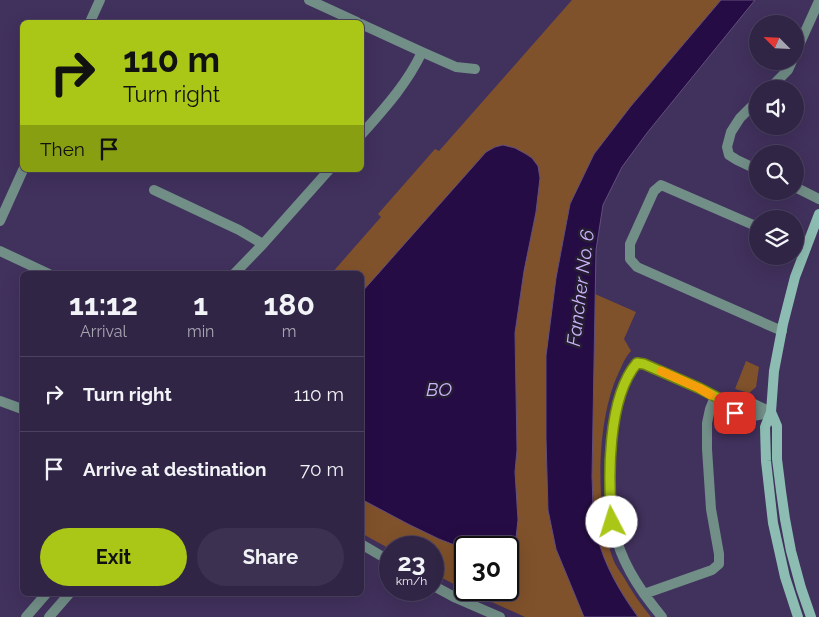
<!DOCTYPE html>
<html lang="en">
<head>
<meta charset="utf-8">
<style>
	:root { --surface:#312546; --page:#3d3151; --text:#f1f3f6; --muted:#a8a5b3; --line:#4c425f; --accent:#aac717 }
	body { margin:0; font-family:Raleway,sans-serif; background:var(--page); color:var(--text); height:100vh; display:flex; flex-direction:column; font-size:19px; white-space:nowrap }
	* { box-sizing:border-box; margin:0 }
	p { font-size:16px; color:var(--muted) }
	.icon { flex:none; width:28px; height:28px; fill:none; stroke:currentColor; stroke-width:2; stroke-linecap:round; stroke-linejoin:round }
	.map { position:relative; flex:1; overflow:hidden }
	.side { position:absolute; left:20px; top:271px; width:344px; height:325px; display:flex; flex-direction:column; background:var(--surface); border-radius:8px; box-shadow:0 5px 20px #0002,0 0 0 1px var(--line) }
	.side>* { flex:none }
	.top-card { position:absolute; left:20px; top:20px; width:344px; height:152px; border-radius:8px; box-shadow:0 5px 20px #0002,0 0 0 1px var(--line); background:#aac717; color:#111; overflow:hidden }
	.needle { width:32px; rotate:294deg }
	.fabs { position:absolute; left:749px; top:15px; display:grid; gap:10px }
	.fabs a { display:grid; place-items:center; width:55px; height:55px; border-radius:50%; background:var(--surface); box-shadow:0 5px 20px #0002,0 0 0 1px var(--line); font-size:25px }
	.speed { position:absolute; left:379px; top:536px; display:flex; gap:10px; font-size:25px; font-weight:700; text-align:center }
	.speed>* { display:grid; place-content:center; width:65px; height:65px; border-radius:50%; background:var(--surface); box-shadow:0 5px 20px #0002,0 0 0 1px var(--line); line-height:1 }
	.speed small { font-size:12px; font-weight:400 }
	.speed .limit { border:2px solid #111; border-radius:8px; background:#fff; color:#111 }
	.pin { position:absolute; display:grid; place-items:center; width:42px; height:42px; color:#fff; margin:-21px; border-radius:10px; box-shadow:0 2px 8px #0006 }
	.me { position:absolute; width:55px; margin:-28px; rotate:355deg; stroke-linejoin:round; filter:drop-shadow(0 0 4px #0008) }
	.turn { display:flex; align-items:center; gap:18px; height:105px; padding:0 20px; font-size:22px }
	.turn .icon { width:65px; height:65px; stroke-width:2.5 }
	.turn b { display:block; font-size:35px; line-height:42px }
	.then { display:flex; align-items:center; height:48px; padding:0 20px; background:#0003; gap:10px; font-size:19px }
	.eta { display:flex; justify-content:space-evenly; align-items:center; height:85px; text-align:center }
	.eta b { font-size:30px; font-weight:700; line-height:35px }
	.cta { display:flex; gap:10px; margin-top:auto; padding:10px 20px }
	.cta a { flex:1; height:58px; border-radius:30px; background:var(--accent); color:#111; font-size:20px; font-weight:700; line-height:58px; text-align:center }
	.cta a+a { background:var(--page); color:var(--text) }
	ul { padding:0; list-style:none }
	li { display:flex; align-items:center; gap:15px; height:75px; padding:0 20px; border-top:1px solid var(--line) }
	li div { flex:1 }
	li b { display:block; font-size:19px }
	li em { font-style:normal }
	.map>svg:first-child { display:block }
	.green { fill:#80522b; fill-rule:evenodd }
	.water { fill:#260c45; stroke:#634f7c }
	.lines { fill:none; stroke-linecap:round; stroke-linejoin:round }
	.street { stroke:#718e87; stroke-width:10 }
	.secondary { stroke:#8dbdb2; stroke-width:10 }
	.route-casing { stroke:#6e810f; stroke-width:12 }
	.route { stroke:#aac717; stroke-width:9 }
	.slow { stroke:#f59e0b; stroke-width:9 }
	.labels { text-anchor:middle; dominant-baseline:central; stroke-width:5; stroke-linejoin:round; paint-order:stroke }
	.water-label { font-size:19px; font-style:italic; fill:#ccb3fc; stroke:#251e32 }
</style>
</head>
<body>
<div class="map">
<svg width="819" height="617" viewBox="0 0 819 617">
	<rect width="100%" height="100%" fill="#41315d"/>
	<path class="green" d="M572 0H721L631 106 594 154 570 204 556 278 546 356V438L548 510 556 549 584 617H525L463 589 433 573 432 548H390V549L361 533V274H331L381 217 378 214 435 149 439 151ZM465 548H508V590H465Z
		M595 294 636 312 624 339 631 351C625 357 622 366 618 374 596 422 595 510 613 559 615 565 619 570 623 576 631 590 640 604 651 617H638L618 587 606 563 596 534 592 477Z
		M746 361 759 367 756 387 749 393 735 389Z"/>
	<path class="water" d="M721 0H755L647 133 622 167 603 205 596 250 592 477C593 496 592 517 597 535 604 565 620 592 638 617H584L556 549 548 510 546 438V356L556 278 570 204 594 154 631 106Z
		M503 145 515 148 526 154 532 158 538 166 540 178 536 212 524 271 515 333 517 450 515 472 518 520 516 538 513 548 508 554V548H465V549L439 539 408 524 361 499V293L486 152 495 147Z"/>
	<g class="lines">
		<path class="street" d="M309 0 357 22
			M90 22 100 0
			M361 24 422 52 456 67 475 69
			M795 54 819 1
			M769 89 788 70 792 61
			M758 100 740 118 731 132 727 147 729 155 737 160 758 170
			M361 135C384 109 407 84 422 52
			M795 187 819 199
			M154 190 239 230 263 244
			M0 221 23 170
			M758 227 661 185 654 191 630 244V259L637 267 782 331
			M795 242 806 247
			M0 251 49 274
			M234 274 263 244 329 170
			M0 401 22 409
			M730 404 738 401 754 404 771 412
			M361 544 390 561
			M432 585 456 598 500 617
			M644 594 712 570 719 564V554L711 509 707 449V423L710 409 715 397
			M26 617 46 594
			M49 617 69 594
			M662 617C643 594 626 570 617 541 603 498 607 398 637 363L644 364 699 388 730 404 735 413C750 418 757 416 771 412"/>
		<path class="secondary" d="M771 412 777 426V459L781 491 785 519 791 551 801 588 811 617
			M798 617 785 577 773 523 766 461 765 427 771 412 774 371 783 324 795 277 819 214"/>
	</g>
	<g class="lines">
		<defs>
			<path id="route" d="M612 522C608 478 607 398 637 363L644 364 699 388 730 404 735 413"/>
		</defs>
		<use href="#route" class="route-casing"/>
		<use href="#route" class="route"/>
		<path class="slow" d="M661 371 699 388 711 395"/>
	</g>
	<g class="labels">
		<g class="water-label">
			<text transform="translate(580 288) rotate(-83)">Fancher No. 6</text>
			<text x="439" y="389">BO</text>
		</g>
	</g>
</svg>
<div class="fabs">
<a><svg class="needle" viewBox="-14 -14 28 28"><path d="M0-13l5 13h-10z" fill="#e53935"/><path d="M0 13l5-13h-10z" fill="#a8a5b3"/></svg></a>
<a><svg class="icon" aria-label="sound" viewBox="0 0 24 24"><path d="M4 9h4l5-4v14l-5-4H4zM17 9q2 3 0 6"/></svg></a>
<a><svg class="icon" aria-label="search" viewBox="0 0 24 24"><circle cx="10" cy="10" r="6"/><path d="M15 15l6 6"/></svg></a>
<a><svg class="icon" aria-label="layers" viewBox="0 0 24 24"><path d="M12 4l9 5-9 5-9-5zM3 14l9 5 9-5"/></svg></a>
</div>
<div class="speed"><div>23<small>km/h</small></div><div class="limit">30</div></div>
<div class="pin" style="left:735px;top:413px;background:#d93025"><svg class="icon" aria-label="arrive" viewBox="0 0 24 24"><path d="M6 21V4h12l-3 4 3 4H6"/></svg></div>
<svg class="me" style="left:612px;top:522px" viewBox="-20 -20 40 40"><circle r="19" fill="#fff"/><path d="M0-13L10 11 0 6-10 11z" fill="#aac717"/></svg>
<div class="top-card">
<div class="turn"><svg class="icon" aria-label="right" viewBox="0 0 24 24"><path d="M7 20v-9h11M14 6l5 5-5 5"/></svg><div><b>110 m</b>Turn right</div></div>
<div class="then">Then<svg class="icon" aria-label="arrive" viewBox="0 0 24 24"><path d="M6 21V4h12l-3 4 3 4H6"/></svg></div>
</div>
<section class="side">
<div class="eta">
<div><b>11:12</b><p>Arrival</p></div>
<div><b>1</b><p>min</p></div>
<div><b>180</b><p>m</p></div>
</div>
<ul>
<li><svg class="icon" aria-label="right" viewBox="0 0 24 24"><path d="M7 20v-9h11M14 6l5 5-5 5"/></svg><div><b>Turn right</b></div><em>110 m</em></li>
<li><svg class="icon" aria-label="arrive" viewBox="0 0 24 24"><path d="M6 21V4h12l-3 4 3 4H6"/></svg><div><b>Arrive at destination</b></div><em>70 m</em></li>
</ul>
<div class="cta"><a>Exit</a><a>Share</a></div>
</section>
</div>
</body>
</html>
